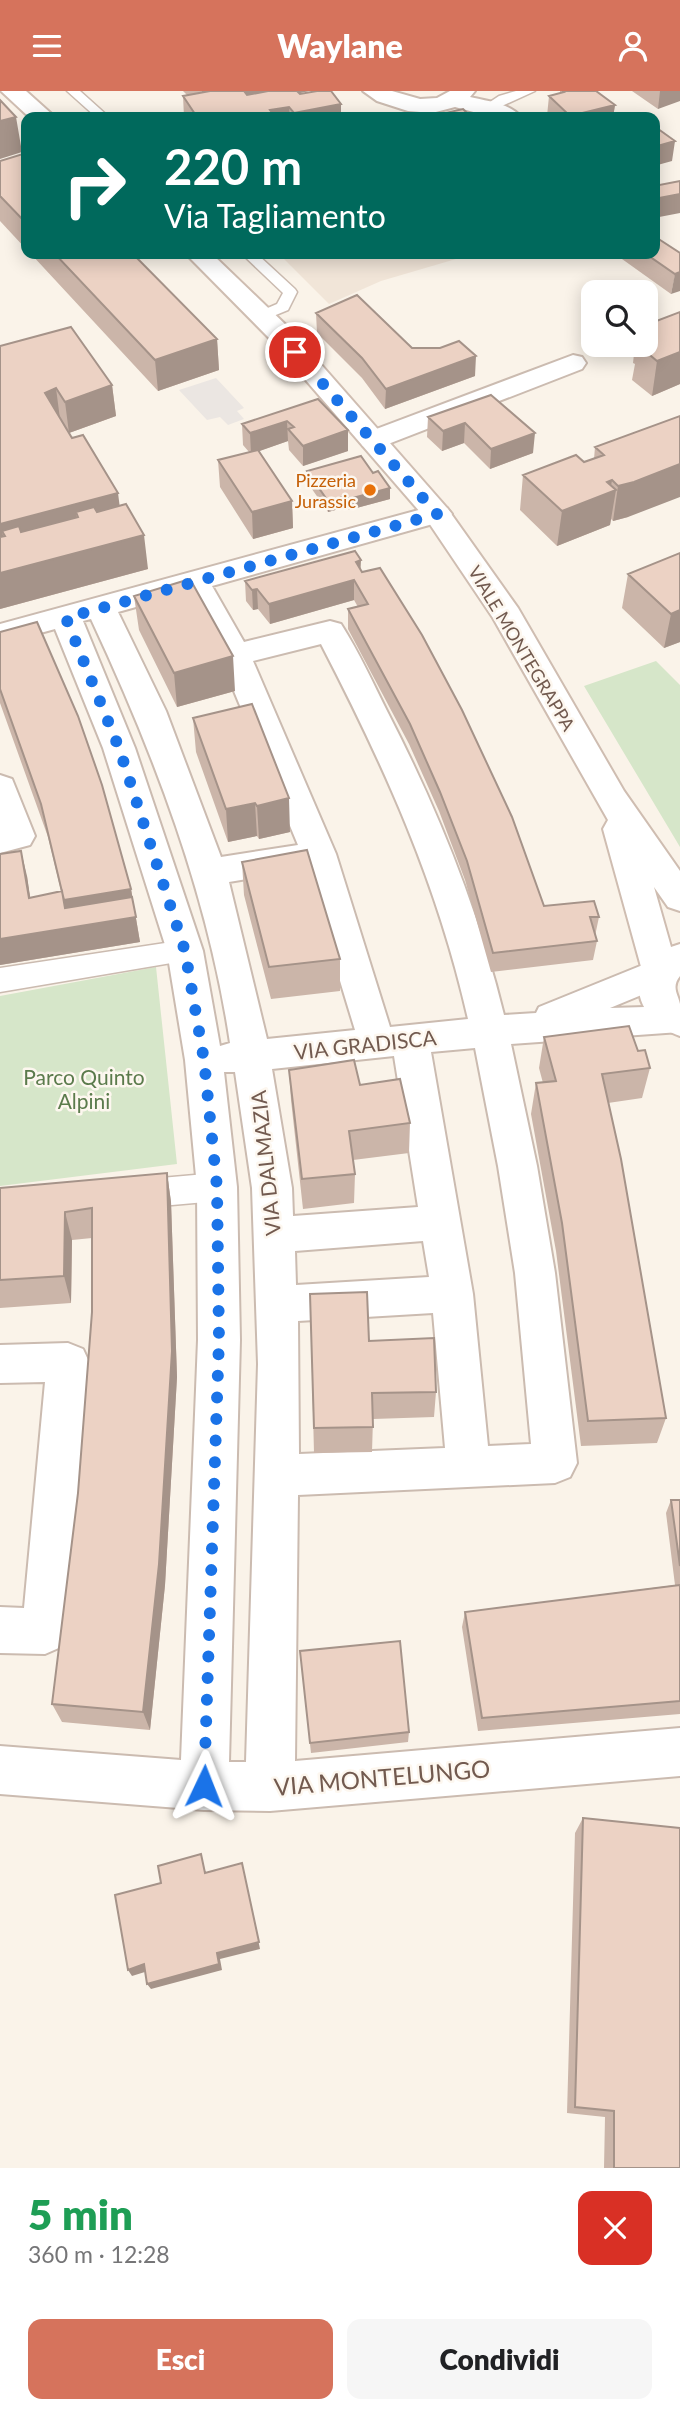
<!DOCTYPE html>
<html lang="it">
<head>
<meta charset="utf-8">
<style>
	:root { --surface:#fff; --page:#f6f6f6; --text:#202124; --muted:#757577; --accent:#d6735c }
	body { margin:0; font-family:Lato,sans-serif; background:var(--page); color:var(--text); height:100vh; display:flex; flex-direction:column; font-size:26px; white-space:nowrap }
	* { box-sizing:border-box; margin:0 }
	p { font-size:23px; color:var(--muted) }
	.icon { flex:none; width:38px; height:38px; fill:none; stroke:currentColor; stroke-width:2; stroke-linecap:round; stroke-linejoin:round }
	.map { position:relative; height:2077px; overflow:hidden }
	.sheet { display:flex; flex-direction:column; background:var(--surface); flex:1 }
	.sheet>* { flex:none }
	.top-card { position:absolute; left:21px; top:21px; width:639px; height:147px; border-radius:14px; box-shadow:0 4px 18px #0003; background:#00695c; color:#fff; overflow:hidden }
	.controls { position:absolute; left:581px; top:189px; display:grid; gap:14px }
	.controls a { display:grid; place-items:center; width:77px; height:77px; border-radius:14px; background:var(--surface); box-shadow:0 4px 18px #0003; font-size:35px }
	.pin { position:absolute; display:grid; place-items:center; width:60px; height:60px; color:#fff; margin:-30px; border:4px solid #fff; border-radius:50%; box-shadow:0 2px 7px #0007 }
	.me { position:absolute; width:77px; margin:-38px; rotate:2deg; stroke-linejoin:round; filter:drop-shadow(0 0 5px #0008) }
	.turn { display:flex; align-items:center; gap:24px; height:147px; padding:0 28px; font-size:32px }
	.turn .icon { width:91px; height:91px; stroke-width:2.5 }
	.turn b { display:block; font-size:49px; line-height:60px }
	.round { display:grid; place-items:center; flex:none; width:74px; height:74px; border-radius:14px; background:var(--page) }
	.headline { display:flex; align-items:center; justify-content:space-between; height:119px; padding:0 28px }
	h1 { font-size:42px; font-weight:800; line-height:52px; color:#1e9e55 }
	.primary-button { display:flex; gap:14px; margin-top:auto; padding:14px 28px }
	.primary-button a { flex:1; height:80px; border-radius:14px; background:var(--accent); color:#fff; font-size:28px; font-weight:800; line-height:80px; text-align:center }
	.primary-button a+a { background:var(--page); color:var(--text) }
	header { display:flex; justify-content:space-between; align-items:center; height:91px; padding:0 28px; background:var(--accent); color:#fff; font-size:32px; font-weight:800 }
	.map>svg:first-child { display:block }
	.residential { fill:#f1e5d8 }
	.industrial { fill:#ebe6e2 }
	.green { fill:#d6e6c9 }
	.lines { fill:none; stroke-linecap:round; stroke-linejoin:round }
	.service-casing { stroke:#cbbbb0; stroke-width:3 }
	.pedestrian-casing { stroke:#cbbbb0; stroke-width:3 }
	.minor-casing { stroke:#cbbbb0; stroke-width:4 }
	.secondary-casing { stroke:#cfbdb1; stroke-width:4 }
	.service { fill:#fff; fill-rule:evenodd }
	.pedestrian { fill:#fff; fill-rule:evenodd }
	.minor { fill:#fff; fill-rule:evenodd }
	.secondary { fill:#fff; fill-rule:evenodd }
	.wall { fill:#cbb5a9 }
	.shaded-wall { fill:#a59389 }
	.building { fill:#ecd2c4; stroke:#a59389; stroke-width:2 }
	.route { stroke:#1a73e8; stroke-width:12; stroke-dasharray:0 21.6 }
	.food-dot { fill:#e8710a; stroke:#fdf7ef; stroke-width:2.5 }
	.labels { text-anchor:middle; dominant-baseline:central; stroke-width:5; stroke-linejoin:round; paint-order:stroke }
	.far-food-label { font-size:18px; fill:#c56008; stroke:#fdf7ef; text-anchor:end }
	.far-street-label { font-size:18px; fill:#725a4f; stroke:#fdf7ef }
	.street-label { font-size:21px; fill:#725a4f; stroke:#fdf7ef }
	.park-label { font-size:21px; fill:#5b7b4c; stroke:#fdf7ef }
	.near-street-label { font-size:24px; fill:#725a4f; stroke:#fdf7ef }
</style>
</head>
<body>
<header><svg class="icon" aria-label="menu" viewBox="0 0 24 24"><path d="M4 6h16M4 12h16M4 18h16"/></svg>Waylane<svg class="icon" aria-label="person" viewBox="0 0 24 24"><circle cx="12" cy="8" r="4"/><path d="M4 21q1-7 8-7t8 7"/></svg></header>
<div class="map">
<svg width="680" height="2077" viewBox="0 0 680 2077">
	<rect width="100%" height="100%" fill="#faf3e9"/>
	<path class="residential" d="M279 163H473L381 190 329 213Z"/>
	<path class="industrial" d="M216 287 244 317 237 320 244 328 228 334 220 326 207 329 179 299Z"/>
	<path class="green" d="M656 570 680 594V756L584 595Z
		M156 876 177 1073 0 1095V905Z"/>
	<g class="lines">
		<defs>
			<path id="service" d="M67 0H80L109 26H96Z
				M516 0H535L491 20 487 21 481 17 499 5Z
				M242 163H257L295 198 297 201 288 219 266 228H256V222L277 213 283 202Z"/>
			<path id="pedestrian" d="M185 849 195 852 200 860 195 868 0 901V877Z
				M217 1082 228 1086 233 1096 228 1106 217 1110 127 1118 116 1114 111 1104 116 1094 127 1090Z"/>
			<path id="minor" d="M363 0H392L420 8 437 7 450 0H475L470 6C486 10 510 12 521 26H492L455 16 432 22 408 20 377 10Z
				M573 264 582 266 586 272 582 278 383 355 373 357 363 355 359 349 363 343Z
				M437 414 447 417 452 423 447 429 212 495 244 551 330 530 341 533C359 561 373 592 388 622 438 719 478 818 504 924L536 922 539 916 660 867 673 871 678 881 673 891 610 917 680 915V941L511 953 537 1075 555 1182 577 1372 570 1386 555 1392 298 1404 295 1670 680 1637V1685L270 1720 204 1719 0 1703V1655L181 1669 198 1249 197 1096 185 969 167 860 103 657 55 538 0 553V533ZM186 502 219 564 298 754 221 766 166 620 118 521ZM91 528C154 663 208 804 230 952L220 955 203 860 135 657 83 530ZM321 553C385 677 437 791 468 928L390 936 336 763 253 570ZM306 778 355 939 267 948 229 791ZM475 957 498 1075 515 1182 531 1353 488 1355 473 1203 431 961ZM394 965 418 1116 293 1125 292 1097 272 978ZM224 981H235L252 1097 258 1273 246 1671H229L240 1249 237 1096ZM423 1150 429 1186 296 1194 295 1160ZM433 1222 445 1357 299 1363 298 1230Z
				M0 684 12 688 35 745 30 754 0 762Z
				M68 1252 83 1258 89 1271 68 1540 61 1556 45 1563 0 1562V1516L24 1517 45 1291 0 1292V1254Z"/>
			<path id="secondary" d="M1 0H26L55 26H29Z
				M186 163H212L289 237 447 417 518 517 624 700 680 780V820L668 816 654 796 671 856 680 853V885C671 896 678 903 680 913 680 923 680 935 680 945 656 937 629 910 643 883L603 738 608 729 493 527 427 429 271 249Z"/>
		</defs>
		<use href="#service" class="service-casing"/>
		<use href="#pedestrian" class="pedestrian-casing"/>
		<use href="#minor" class="minor-casing"/>
		<use href="#secondary" class="secondary-casing"/>
		<use href="#service" class="service"/>
		<use href="#pedestrian" class="pedestrian"/>
		<use href="#minor" class="minor"/>
		<use href="#secondary" class="secondary"/>
	</g>
	<path class="wall" d="M183 0H309L299 2 341 13V26H184L183 5 187 4Z
		M560 0H596L615 14 613 26H548L547 25 549 5 560 2Z
		M632 0H680L658 18Z
		M26 62V158L0 130V70Z
		M680 162 671 203 615 163H654Z
		M31 163H133L217 248 219 279 158 300Z
		M680 221V293L652 305 632 289 635 273 633 272 635 254H646V234Z
		M316 222 412 257 475 285 385 318 362 287 317 242Z
		M0 255 112 294 116 325 69 342 62 331 72 347 119 415 148 478 0 518Z
		M491 304 533 362 490 378 464 352 442 360 427 346 428 326Z
		M318 308 348 339V360L303 375 289 359 288 350 259 360 292 410 293 437 253 448 220 396 218 369 249 361 243 354 242 333Z
		M680 325 628 426 613 430 611 428 610 434 557 455 520 419 523 384 584 371 594 368 595 356Z
		M307 380 390 408 349 419 346 416 328 421 307 391Z
		M680 462V551L664 557 622 517 628 483Z
		M361 479 544 815 599 826 595 845 597 850 593 869 491 881 465 789 439 720 409 653 348 538V518L358 516 354 509 270 533 258 518 253 519 246 510 245 490Z
		M134 505 235 600 177 616 139 539Z
		M0 541 131 798 140 851 0 874 27 785 30 807 61 800 48 746 0 612Z
		M193 627 290 741 259 748 257 745 228 751 196 661Z
		M242 771 340 868V900L271 908 244 804Z
		M544 946 638 960 650 977 642 1007 608 1012 666 1327 657 1352 581 1355 556 1160 531 1023 536 992H543L539 977Z
		M289 979 360 994 410 1032 409 1062 353 1069 355 1083 354 1112 303 1118 291 1009Z
		M167 1082 171 1111 177 1286 165 1494 150 1639 62 1631 52 1613 78 1402 92 1221V1147L72 1149 71 1212 0 1217V1097Z
		M310 1203 369 1250 436 1301 434 1326 373 1328 372 1361 314 1362Z
		M671 1409H680V1623L478 1640 462 1536 465 1521 675 1494 666 1422Z
		M300 1560 409 1641 408 1651 311 1662Z
		M583 1727 680 2077H604L605 2026 567 2022 575 1742Z"/>
	<path class="shaded-wall" d="M202 0H309L203 24Z
		M660 0H680V10L658 18Z
		M341 13V26H294V22Z
		M615 14 613 26H570V25Z
		M289 16 290 26H254L270 19Z
		M16 26 22 61 0 68V30Z
		M675 50 672 70 654 75V56Z
		M680 103V122L654 127V108Z
		M377 163H394L377 166Z
		M680 181V200L671 203 675 183Z
		M217 248 219 279 158 300 155 269Z
		M680 261V293L652 305 657 270Z
		M476 265 475 285 385 318 386 298Z
		M112 294 116 325 69 342 65 311Z
		M56 297 60 328 45 302Z
		M287 330 288 350 251 363 250 342Z
		M465 332 464 352 442 360 443 340Z
		M348 339V360L303 375V355Z
		M535 342 533 362 490 378 491 358Z
		M680 373V406L628 426 613 430 618 395Z
		M612 389 610 401 616 399 610 434 557 455 562 420 607 391Z
		M390 397V408L349 419V408Z
		M118 402 122 433 78 426 76 421 79 444 5 445 2 440 7 464 0 466V433Z
		M346 405V416L328 421V410Z
		M292 410 293 437 253 448 252 421Z
		M144 444 148 478 0 518V482Z
		M361 469 360 489 356 471Z
		M354 489V509L270 533 269 513Z
		M257 498 258 518 253 519 252 499Z
		M680 519V551L664 557 671 523Z
		M233 565 235 600 177 616 174 582Z
		M289 707 290 741 259 748 257 715Z
		M255 712 257 745 228 751 226 718Z
		M21 760 27 785 34 832 29 807Z
		M131 798 140 851 0 874V848L64 809Z
		M167 1082 171 1111 177 1286 165 1494 150 1639 143 1621Z
		M65 1121 72 1149 71 1212 64 1185Z
		M242 1772 260 1858 220 1868 222 1879 151 1898 147 1893 217 1862Z
		M144 1873 148 1880 132 1885 128 1879Z"/>
	<path class="building" d="M210 0H244L247 4 268 0H297L300 3 317 0H331L341 13 294 22 289 16 270 19 273 23 254 26H197L183 5Z
		M563 0H596L615 14 570 25 549 5 564 1Z
		M0 9 16 26 0 30Z
		M463 18 471 26H444L441 23Z
		M654 35 675 50 654 56Z
		M26 62V132L0 105V70Z
		M680 90V103L654 108V95Z
		M654 145 680 162V181L675 183 646 163H654Z
		M55 163H133L217 248 155 269Z
		M357 204 412 257H440L459 250 476 265 386 298 362 267 316 222Z
		M680 221V261L657 270 638 254H646V251L653 248 646 243V234Z
		M71 236 112 294 65 311 56 297 45 302 72 347 83 344 118 402 0 433V255Z
		M491 304 535 342 491 358 465 332 443 340 428 326Z
		M318 308 348 339 303 355 288 338 294 336 287 330 250 342 242 333Z
		M680 325V373L634 391 618 395 612 389 607 391 616 399 562 420 523 384 576 364 584 371 604 364 595 356Z
		M258 359 292 410 252 421 218 369Z
		M361 365 373 382 378 380 390 397 349 408 346 405 328 410 307 380Z
		M126 413 144 444 0 482V446L5 445 2 440 19 435 21 441 78 426 76 421 94 416 97 421Z
		M355 460 361 469 356 471 362 481 380 477 422 544 462 619 512 726 544 815 594 810 599 826H590L597 850 493 862 467 770 440 701 410 633 348 518 368 513 354 489 269 513 257 498 252 499 245 490Z
		M680 462V519L671 523 628 483Z
		M190 488 233 565 174 582 134 505Z
		M37 531 78 625 102 694 131 798 64 809 41 713 0 598V541Z
		M252 613 289 707 257 715 255 712 226 718 193 627Z
		M307 759 340 868 269 876 242 771Z
		M21 760 29 807 62 800 65 817 132 806 136 826 0 848V763Z
		M629 935 638 960 645 959 650 977 602 983 621 1068 666 1327 588 1330 562 1132 536 992 556 990 544 946Z
		M354 969 360 994 400 988 410 1032 349 1040 355 1083 302 1088 289 979Z
		M167 1082 172 1260 159 1473 143 1621 52 1613 78 1402 92 1221V1117L65 1121 64 1185 0 1189V1097Z
		M367 1201 369 1250 434 1247 436 1301 372 1302 373 1336 314 1337 310 1203Z
		M671 1409H680V1475Z
		M680 1494V1610L482 1627 465 1521Z
		M400 1550 409 1641 310 1652 300 1560Z
		M583 1727 680 1737V2077H614V2020L575 2016Z
		M201 1763 205 1782 242 1772 259 1851 217 1862 219 1873 147 1893 144 1873 128 1879 115 1804 161 1792 158 1775Z"/>
	<g class="lines">
		<path class="route" d="M204 1695 219 1249 217 1096 204 969 185 860 119 657 66 527 437 423 295 261"/>
	</g>
	<circle class="food-dot" cx="370" cy="399" r="7"/>
	<g class="labels">
		<g class="far-food-label">
			<text x="356" y="389">Pizzeria<tspan x="356" dy="21">Jurassic</tspan></text>
		</g>
		<g class="far-street-label">
			<text transform="translate(522 557) rotate(59)">VIALE MONTEGRAPPA</text>
		</g>
		<g class="street-label">
			<text transform="translate(365 953) rotate(-6)">VIA GRADISCA</text>
			<text transform="translate(265 1072) rotate(-96)">VIA DALMAZIA</text>
		</g>
		<g class="park-label">
			<text x="84" y="985">Parco Quinto<tspan x="84" dy="24">Alpini</tspan></text>
		</g>
		<g class="near-street-label">
			<text transform="translate(382 1686) rotate(-5)">VIA MONTELUNGO</text>
		</g>
	</g>
</svg>
<div class="controls">
<a><svg class="icon" aria-label="search" viewBox="0 0 24 24"><circle cx="10" cy="10" r="6"/><path d="M15 15l6 6"/></svg></a>
</div>
<div class="pin" style="left:295px;top:261px;background:#d93025"><svg class="icon" aria-label="arrive" viewBox="0 0 24 24"><path d="M6 21V4h12l-3 4 3 4H6"/></svg></div>
<svg class="me" style="left:204px;top:1695px" viewBox="-20 -20 40 40"><path d="M0-17L14 15 0 8-14 15z" fill="#1a73e8" stroke="#fff" stroke-width="4"/></svg>
<div class="top-card">
<div class="turn"><svg class="icon" aria-label="right" viewBox="0 0 24 24"><path d="M7 20v-9h11M14 6l5 5-5 5"/></svg><div><b>220 m</b>Via Tagliamento</div></div>
</div>
</div>
<section class="sheet">
<div class="headline"><div><h1>5 min</h1><p>360 m · 12:28</p></div><a class="round" style="background:#d93025;color:#fff"><svg class="icon" aria-label="close" viewBox="0 0 24 24"><path d="M6 6l12 12M18 6L6 18"/></svg></a></div>
<div class="primary-button"><a>Esci</a><a>Condividi</a></div>
</section>
</body>
</html>
